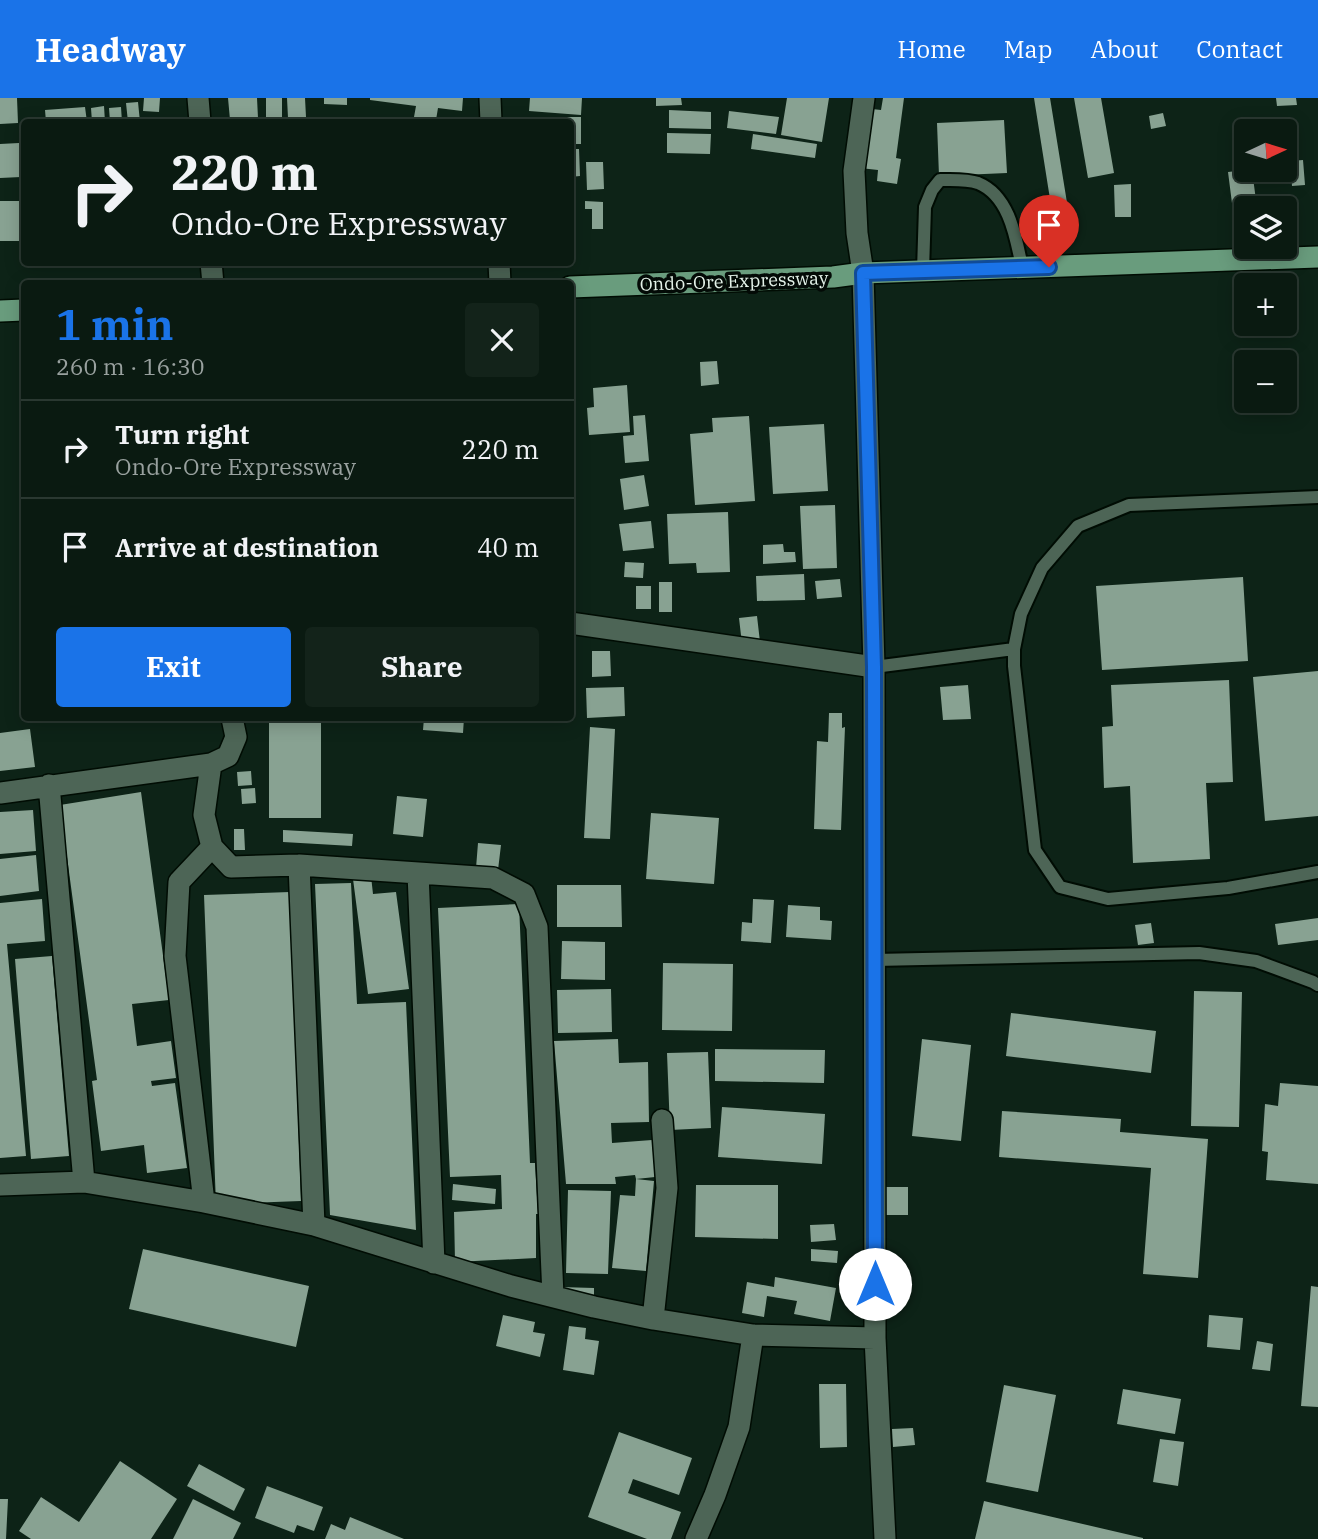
<!DOCTYPE html>
<html lang="en">
<head>
<meta charset="utf-8">
<style>
	:root { --surface:#0a1a11; --page:#13231a; --text:#f1f3f6; --muted:#99a19f; --line:#2a3831; --accent:#1a73e8 }
	body { margin:0; font-family:"IBM Plex Serif",serif; background:var(--page); color:var(--text); height:100vh; display:flex; flex-direction:column; font-size:26px; white-space:nowrap }
	* { box-sizing:border-box; margin:0 }
	p { font-size:23px; color:var(--muted) }
	.icon { flex:none; width:38px; height:38px; fill:none; stroke:currentColor; stroke-width:2; stroke-linecap:round; stroke-linejoin:round }
	.map { position:relative; flex:1; overflow:hidden }
	.sheet { position:absolute; left:21px; top:182px; width:553px; height:441px; display:flex; flex-direction:column; background:var(--surface); border-radius:7px; box-shadow:0 4px 18px #0003,0 0 0 2px var(--line) }
	.sheet>* { flex:none }
	.top-card { position:absolute; left:21px; top:21px; width:553px; height:147px; border-radius:7px; box-shadow:0 4px 18px #0003,0 0 0 2px var(--line); background:#0a1a11; color:var(--text); overflow:hidden }
	.needle { width:46px; rotate:86deg }
	.controls { position:absolute; left:1234px; top:21px; display:grid; gap:14px }
	.controls a { display:grid; place-items:center; width:63px; height:63px; border-radius:7px; background:var(--surface); box-shadow:0 4px 18px #0003,0 0 0 2px var(--line); font-size:35px }
	.pin { position:absolute; display:grid; place-items:center; width:60px; height:60px; color:#fff; margin:-72px -30px; border-radius:50% 50% 50% 0; rotate:-45deg; box-shadow:0 0 7px #0007 }
	.pin .icon { rotate:45deg }
	.me { position:absolute; width:77px; margin:-38px; rotate:0deg; stroke-linejoin:round; filter:drop-shadow(0 0 5px #0008) }
	.turn { display:flex; align-items:center; gap:24px; height:147px; padding:0 35px; font-size:32px }
	.turn .icon { width:91px; height:91px; stroke-width:2.5 }
	.turn b { display:block; font-size:49px; line-height:60px }
	.round { display:grid; place-items:center; flex:none; width:74px; height:74px; border-radius:7px; background:var(--page) }
	.headline { display:flex; align-items:center; justify-content:space-between; height:119px; padding:0 35px }
	h1 { font-size:42px; font-weight:800; line-height:52px; color:var(--accent) }
	.action { display:flex; gap:14px; margin-top:auto; padding:14px 35px }
	.action a { flex:1; height:80px; border-radius:7px; background:var(--accent); color:#fff; font-size:28px; font-weight:800; line-height:80px; text-align:center }
	.action a+a { background:var(--page); color:var(--text) }
	ul { padding:0; list-style:none }
	li { display:flex; align-items:center; gap:21px; height:98px; padding:0 35px; border-top:2px solid var(--line) }
	li div { flex:1 }
	li b { display:block; font-size:26px }
	li em { font-style:normal }
	header { display:flex; align-items:center; gap:42px; box-sizing:border-box; height:98px; padding:0 35px; background:var(--accent); color:#fff }
	header strong { font-size:33px }
	nav { display:flex; gap:38px; margin-inline-start:auto; font-size:24px }
	.map>svg:first-child { display:block }
	.building { fill:#88a292 }
	.lines { fill:none; stroke-linecap:round; stroke-linejoin:round }
	.lane-casing { stroke:#000c03; stroke-width:16 }
	.street-casing { stroke:#000c03; stroke-width:24 }
	.primary-casing { stroke:#000c03; stroke-width:24 }
	.lane { stroke:#4d6556; stroke-width:12 }
	.street { stroke:#4d6556; stroke-width:21 }
	.primary { stroke:#699c7d; stroke-width:21 }
	.route-casing { stroke:#114b97; stroke-width:18 }
	.route { stroke:#1a73e8; stroke-width:12 }
	.labels { text-anchor:middle; dominant-baseline:central; stroke-width:7; stroke-linejoin:round; paint-order:stroke }
	.street-label { font-size:18px; fill:#e4f2e9; stroke:#030a06 }
</style>
</head>
<body>
<header>
<strong>Headway</strong>
<nav><a>Home</a><a>Map</a><a>About</a><a>Contact</a></nav>
</header>
<div class="map">
<svg width="1318" height="1441" viewBox="0 0 1318 1441">
	<rect width="100%" height="100%" fill="#0d2317"/>
	<path class="building" d="M0 0H17L18 25 0 26Z
		M144 0H160L159 14 143 13Z
		M228 0H257L258 20 230 22Z
		M266 0H282V22L266 21Z
		M287 0H305L306 19 288 20Z
		M324 0H347V7L324 6Z
		M370 0H463L462 13 438 10 436 22 414 19 416 8 370 2Z
		M530 0H582L581 17 529 13Z
		M656 0H681L682 7 656 8Z
		M787 0H829L822 44 781 37Z
		M883 0H904L896 60 901 61 897 86 877 83 878 72 860 70 872 11 881 12Z
		M1034 0H1050L1069 117 1053 120Z
		M1074 0H1101L1114 75 1088 80Z
		M1276 0H1296L1297 7 1277 8Z
		M138 4 140 24H128L126 5Z
		M104 8 105 24H92L91 10Z
		M85 9 87 24H46L45 12Z
		M121 9 122 24H110L109 10Z
		M669 12 711 14V31L669 30Z
		M729 13 779 19 776 36 727 30Z
		M1163 15 1166 28 1151 31 1149 18Z
		M559 19H581V46H570V24H559Z
		M1004 22 1007 75 939 78 937 25Z
		M667 35 711 36 710 56 667 55Z
		M753 36 817 46 815 60 751 51Z
		M19 45 21 79 0 80V46Z
		M570 51H579L580 78 570 79Z
		M1303 62 1305 87 1292 88 1290 63Z
		M586 64H603L604 91 587 92Z
		M1246 72H1252L1257 110 1233 113 1228 74Z
		M1131 86V119H1115L1114 87Z
		M0 103H22L23 143H0Z
		M585 103 603 104V131H592V111H585Z
		M717 263 719 286 701 288 700 264Z
		M627 287 630 334 589 337 587 310 594 309 593 290Z
		M645 317 649 363 625 365 623 338 634 337 633 318Z
		M749 318 755 403 695 407 690 336 713 334 712 320Z
		M824 326 828 393 773 396 769 329Z
		M644 377 649 408 624 412 620 381Z
		M835 407 837 470 803 471 800 408Z
		M728 414 730 474 697 475 696 465 669 466 667 416Z
		M651 423 654 450 623 453 619 426Z
		M783 446 784 454H795L796 464 763 466V447Z
		M625 464 644 465 643 480 624 479Z
		M804 476 805 502 757 503 756 478Z
		M1243 479 1248 563 1102 572 1096 488Z
		M840 481 842 499 817 501 815 483Z
		M659 484H672V514H659Z
		M636 488H651V511H636Z
		M757 518 760 544 742 546 739 520Z
		M592 553H610L611 578 592 579Z
		M1318 573V718L1265 723 1253 579Z
		M1229 582 1233 684 1206 685 1210 761 1133 765 1130 688 1104 690 1102 629 1113 628 1111 587Z
		M968 587 971 621 943 622 940 589Z
		M624 589 625 618 587 620 586 590Z
		M829 615H842V630L845 629 841 732 814 731 817 643 828 644Z
		M269 620H321V720H269Z
		M424 620H464L463 635 423 632Z
		M590 629 615 631 610 741 584 740Z
		M30 631 35 669 0 673V635Z
		M251 673 252 687 238 688 237 674Z
		M255 690 256 705 242 706 241 691Z
		M141 694 169 902 132 906 137 948 171 943 176 980 151 983 152 988 175 985 187 1070 147 1075 144 1047 101 1053 92 983 97 982 60 707Z
		M397 698 427 701 423 739 393 736Z
		M33 712 36 753 0 756V714Z
		M651 715 719 720 714 786 646 781Z
		M234 731H244L245 752H234Z
		M283 732 353 736 352 748 283 744Z
		M478 745 501 747 498 772 476 770Z
		M36 757 39 793 0 798V761Z
		M371 778 373 796 396 794 409 891 368 896 353 781Z
		M351 785 357 906 406 904 416 1132 330 1117 315 786Z
		M557 787H621L622 829H557Z
		M290 794 301 1103 216 1106 204 797Z
		M42 801 45 843 7 846 26 1058 0 1060V805Z
		M753 801 774 802 771 845 741 843 742 824 752 825Z
		M519 806 530 1065H535L538 1116H536V1160L455 1164 454 1114 502 1111 501 1077 450 1079 438 810Z
		M788 807 820 809V822L832 823 831 842 786 839Z
		M1318 820V842L1278 847 1275 826Z
		M1151 825 1154 845 1138 847 1135 827Z
		M562 843 605 844V882L561 881Z
		M52 858 69 1058 31 1061 15 861Z
		M663 865 733 866 732 933 662 932Z
		M611 891 612 934 558 935 557 892Z
		M1194 893 1242 894 1239 1029 1191 1028Z
		M1011 915 1156 933 1151 975 1006 958Z
		M618 941 619 965 648 964 649 1024 611 1025 612 1045 652 1042 655 1079 636 1081 635 1077 615 1079 616 1086H566L554 943Z
		M922 941 971 947 961 1043 912 1038Z
		M715 951 825 952 824 985 715 983Z
		M708 954 711 1030 670 1032 667 955Z
		M1280 985 1318 988V1086L1266 1082 1268 1054 1262 1053 1265 1006 1278 1008Z
		M722 1009 825 1016 822 1066 718 1059Z
		M1002 1013 1121 1021 1120 1034 1208 1041 1198 1180 1143 1176 1151 1070 999 1059Z
		M636 1081 654 1083 646 1173 612 1170 620 1097 635 1098Z
		M453 1086 496 1091 495 1106 452 1102Z
		M696 1087H778V1141L695 1139Z
		M884 1089H908V1117H884Z
		M568 1092 611 1093 608 1176 566 1175Z
		M834 1126 836 1142 811 1144 810 1127Z
		M143 1151 309 1188 296 1249 129 1211Z
		M811 1151 838 1153 837 1165 811 1163Z
		M775 1179 836 1190 830 1223 794 1216 797 1203 767 1198 764 1219 742 1215 747 1184 774 1189Z
		M1311 1188 1318 1189V1309L1301 1308Z
		M560 1189 594 1190V1198H560Z
		M503 1217 535 1224 533 1234 545 1236 540 1259 496 1248Z
		M1209 1217 1243 1220 1240 1252 1207 1249Z
		M569 1228 586 1230 585 1241 599 1243 594 1277 563 1272Z
		M1257 1243 1273 1246 1270 1273 1252 1271Z
		M819 1286H846L847 1349 820 1350Z
		M1004 1287 1056 1297 1038 1394 986 1384Z
		M1123 1291 1181 1301 1175 1336 1117 1326Z
		M913 1330 915 1347 893 1349 892 1331Z
		M619 1334 692 1360 679 1397 633 1381 628 1395 681 1414 671 1441H647L588 1419Z
		M1160 1341 1184 1344 1178 1388 1153 1384Z
		M120 1363 177 1401 151 1441H31L19 1433 41 1399 79 1424Z
		M199 1366 245 1391 234 1413 187 1388Z
		M267 1388 323 1409 314 1433 297 1427 294 1435 255 1420Z
		M0 1401H8L6 1441H0Z
		M193 1401 241 1425 233 1441H173Z
		M984 1403 1143 1440V1441H975Z
		M350 1419 404 1441H325L331 1426 345 1432Z"/>
	<g class="lines">
		<defs>
			<path id="lane" d="M923 173 925 109 932 92 940 82C952 82 967 81 978 85 1010 98 1016 141 1022 169
				M1318 399 1129 407 1078 428 1042 470 1021 516 1014 551V568L1035 752 1060 789 1108 801 1228 790 1318 774
				M874 569 1014 551
				M875 862 1199 855 1256 863 1313 884 1318 887"/>
			<path id="street" d="M198 0 200 24
				M490 0 491 24
				M864 0 854 73 857 135 863 175 874 569 875 1240 885 1441
				M211 164 213 186
				M499 164 500 186
				M570 525 874 569
				M211 666 204 717 212 749 231 769 299 767 493 780 524 796 537 829 553 1198
				M49 687 84 1084
				M0 695 211 666 228 658 236 639 232 620
				M299 767 314 1127
				M418 775 434 1165
				M0 1087 84 1084 204 1104 314 1127 511 1188 594 1209 653 1221 753 1237 875 1240
				M204 1104 175 858 179 784 212 749
				M653 1221 667 1090 662 1022
				M696 1441 715 1397 739 1329 753 1237"/>
			<path id="primary" d="M570 189 833 179 863 175 1318 159
				M0 213 24 212"/>
		</defs>
		<use href="#lane" class="lane-casing"/>
		<use href="#street" class="street-casing"/>
		<use href="#primary" class="primary-casing"/>
		<use href="#lane" class="lane"/>
		<use href="#street" class="street"/>
		<use href="#primary" class="primary"/>
	</g>
	<g class="lines">
		<defs>
			<path id="route" d="M875 1186 874 569 863 175 1049 169"/>
		</defs>
		<use href="#route" class="route-casing"/>
		<use href="#route" class="route"/>
	</g>
	<g class="labels">
		<g class="street-label">
			<text transform="translate(734 183) rotate(-2)">Ondo-Ore Expressway</text>
		</g>
	</g>
</svg>
<div class="controls">
<a><svg class="needle" viewBox="-14 -14 28 28"><path d="M0-13l5 13h-10z" fill="#e53935"/><path d="M0 13l5-13h-10z" fill="#99a19f"/></svg></a>
<a><svg class="icon" aria-label="layers" viewBox="0 0 24 24"><path d="M12 4l9 5-9 5-9-5zM3 14l9 5 9-5"/></svg></a>
<a>+</a>
<a>−</a>
</div>
<div class="pin" style="left:1049px;top:169px;background:#d93025"><svg class="icon" aria-label="arrive" viewBox="0 0 24 24"><path d="M6 21V4h12l-3 4 3 4H6"/></svg></div>
<svg class="me" style="left:875px;top:1186px" viewBox="-20 -20 40 40"><circle r="19" fill="#fff"/><path d="M0-13L10 11 0 6-10 11z" fill="#1a73e8"/></svg>
<div class="top-card">
<div class="turn"><svg class="icon" aria-label="right" viewBox="0 0 24 24"><path d="M7 20v-9h11M14 6l5 5-5 5"/></svg><div><b>220 m</b>Ondo-Ore Expressway</div></div>
</div>
<section class="sheet">
<div class="headline"><div><h1>1 min</h1><p>260 m · 16:30</p></div><a class="round"><svg class="icon" aria-label="close" viewBox="0 0 24 24"><path d="M6 6l12 12M18 6L6 18"/></svg></a></div>
<ul>
<li><svg class="icon" aria-label="right" viewBox="0 0 24 24"><path d="M7 20v-9h11M14 6l5 5-5 5"/></svg><div><b>Turn right</b><p>Ondo-Ore Expressway</p></div><em>220 m</em></li>
<li><svg class="icon" aria-label="arrive" viewBox="0 0 24 24"><path d="M6 21V4h12l-3 4 3 4H6"/></svg><div><b>Arrive at destination</b></div><em>40 m</em></li>
</ul>
<div class="action"><a>Exit</a><a>Share</a></div>
</section>
</div>
</body>
</html>
